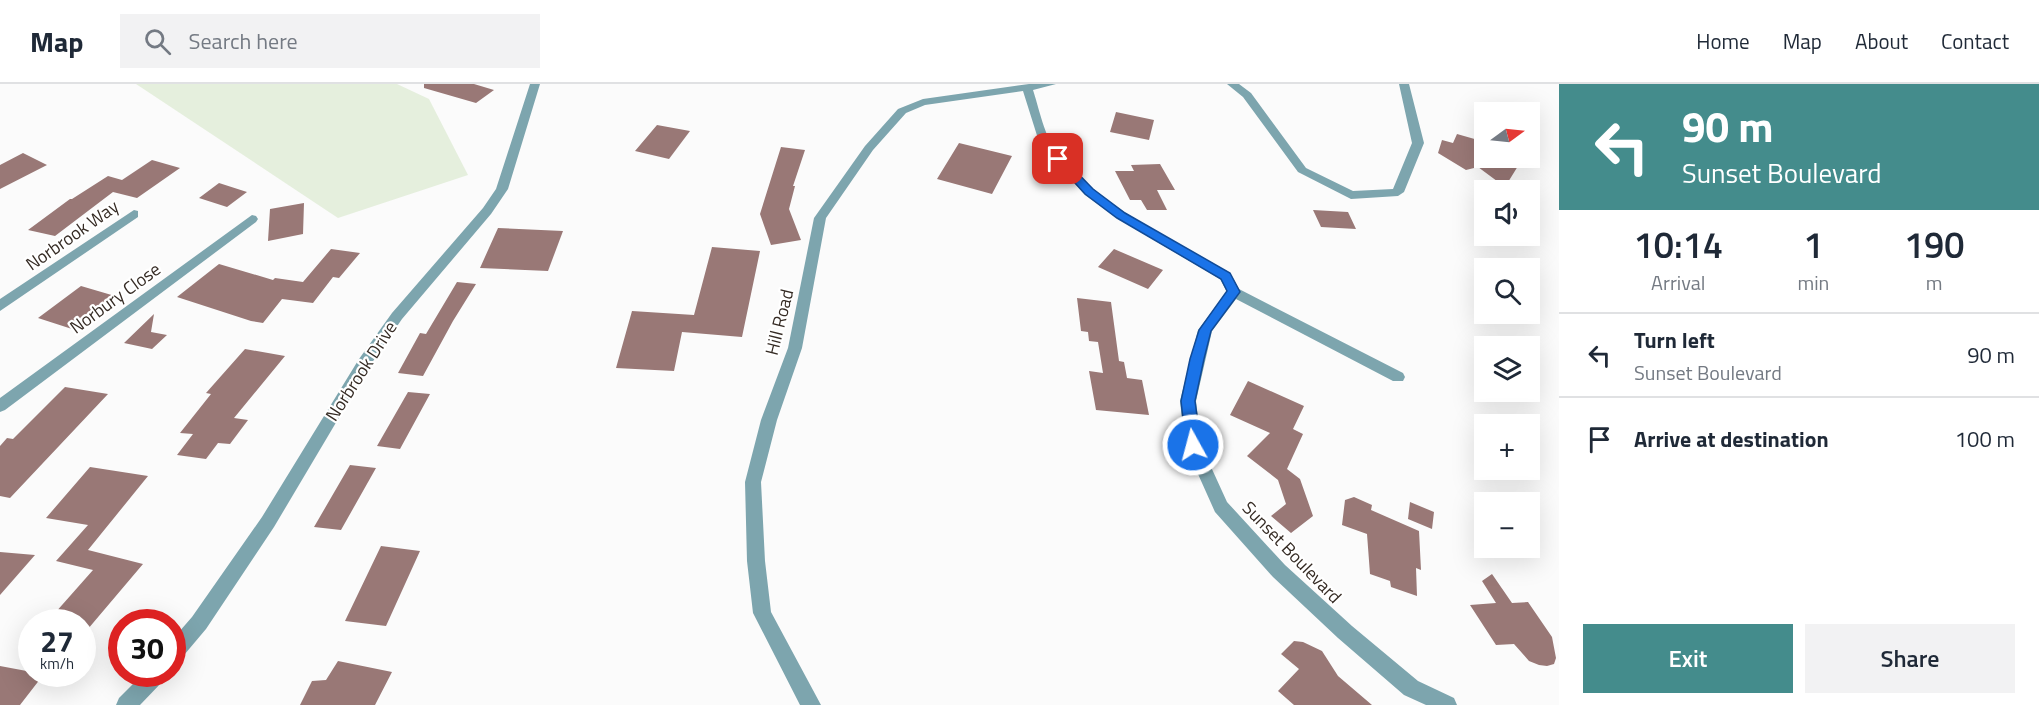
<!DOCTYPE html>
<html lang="en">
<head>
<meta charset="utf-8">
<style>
	:root { --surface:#fff; --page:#f2f2f3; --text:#1f2937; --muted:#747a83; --line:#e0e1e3; --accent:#448c8c }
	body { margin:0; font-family:"Titillium Web",sans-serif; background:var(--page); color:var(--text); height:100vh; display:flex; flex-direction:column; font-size:22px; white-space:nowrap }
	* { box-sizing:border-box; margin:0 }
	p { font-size:20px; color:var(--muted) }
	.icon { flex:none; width:33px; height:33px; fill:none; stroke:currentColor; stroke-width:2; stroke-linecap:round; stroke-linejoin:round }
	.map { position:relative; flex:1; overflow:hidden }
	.drawer { display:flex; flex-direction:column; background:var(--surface); width:480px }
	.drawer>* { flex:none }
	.hud { background:#448c8c; color:#fff; overflow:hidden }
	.needle { width:39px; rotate:75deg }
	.tools { position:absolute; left:1474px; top:18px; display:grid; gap:12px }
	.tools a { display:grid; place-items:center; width:66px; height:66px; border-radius:0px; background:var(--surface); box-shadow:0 6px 24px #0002; font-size:30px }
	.speed { position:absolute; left:18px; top:525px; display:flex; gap:12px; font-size:30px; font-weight:700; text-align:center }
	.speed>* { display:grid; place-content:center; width:78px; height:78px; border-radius:50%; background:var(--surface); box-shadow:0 6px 24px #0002; line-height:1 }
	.speed small { font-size:15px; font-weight:400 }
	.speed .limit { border:9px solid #d22; background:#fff; color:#111 }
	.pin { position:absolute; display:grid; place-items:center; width:51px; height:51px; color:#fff; margin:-26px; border-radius:12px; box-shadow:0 3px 9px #0006 }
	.me { position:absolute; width:66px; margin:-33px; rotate:353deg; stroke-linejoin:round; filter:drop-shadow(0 0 4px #0008) }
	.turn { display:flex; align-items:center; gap:21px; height:126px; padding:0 24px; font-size:27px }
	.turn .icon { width:78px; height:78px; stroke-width:2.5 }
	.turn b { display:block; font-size:42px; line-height:51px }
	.eta { display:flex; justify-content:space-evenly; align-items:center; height:102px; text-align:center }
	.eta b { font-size:36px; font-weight:600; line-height:42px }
	.primary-button { display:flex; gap:12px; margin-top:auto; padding:12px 24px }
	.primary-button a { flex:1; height:69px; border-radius:0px; background:var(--accent); color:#fff; font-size:24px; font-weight:600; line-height:69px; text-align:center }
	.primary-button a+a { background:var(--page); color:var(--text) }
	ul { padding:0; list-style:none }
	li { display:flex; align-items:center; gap:18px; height:84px; padding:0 24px; border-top:2px solid var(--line) }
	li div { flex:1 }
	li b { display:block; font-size:22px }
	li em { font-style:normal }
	header { display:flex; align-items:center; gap:36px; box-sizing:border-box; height:84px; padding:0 30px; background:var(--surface); border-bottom:2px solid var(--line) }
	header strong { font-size:28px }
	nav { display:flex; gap:33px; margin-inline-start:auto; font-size:21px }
	.search { width:420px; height:54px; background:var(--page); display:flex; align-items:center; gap:15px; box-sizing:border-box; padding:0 21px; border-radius:0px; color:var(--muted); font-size:22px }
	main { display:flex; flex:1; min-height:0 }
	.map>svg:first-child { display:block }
	.green { fill:#e5efdd }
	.building { fill:#997876 }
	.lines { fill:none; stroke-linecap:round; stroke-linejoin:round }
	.minor { fill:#7da5ae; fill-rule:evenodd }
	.route { fill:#1a73e8; stroke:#114b97; stroke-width:1.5 }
	.labels { text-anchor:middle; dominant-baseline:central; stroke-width:4.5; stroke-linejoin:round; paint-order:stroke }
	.street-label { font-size:18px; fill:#352b24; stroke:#fff }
</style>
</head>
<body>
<header>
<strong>Map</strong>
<div class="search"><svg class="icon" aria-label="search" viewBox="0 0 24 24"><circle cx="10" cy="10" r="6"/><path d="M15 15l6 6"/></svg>Search here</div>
<nav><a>Home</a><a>Map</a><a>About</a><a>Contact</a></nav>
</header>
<main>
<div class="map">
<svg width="1559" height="621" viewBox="0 0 1559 621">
	<rect width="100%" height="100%" fill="#fbfbfb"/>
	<path class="green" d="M136 0H397L429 15 468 91 338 134Z"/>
	<path class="building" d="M424 0H474L494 6 476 19 424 4Z
		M1116 28 1154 36 1149 56 1110 48Z
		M657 41 690 47 669 75 635 67Z
		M1457 50 1485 58V74H1494L1518 82 1505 103 1478 83 1466 86 1438 69 1442 56 1453 59Z
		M959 59 1012 72 992 110 937 95Z
		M781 63 805 66 793 102H795L789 125 801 156 771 161 760 130Z
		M23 69 47 81 0 105V81Z
		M152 76 180 84 137 114 113 108 55 152 28 146 70 115H72L108 92 122 96Z
		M1160 80 1175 106H1157L1167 126H1147L1141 116H1130L1115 87H1134L1131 81Z
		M219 99 247 108 227 123 199 114Z
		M304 119 303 150 268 157 270 125Z
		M1313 126 1348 128 1356 145 1321 143Z
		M498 144 563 147 548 187 480 184Z
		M712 163 760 167 742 253 682 248 674 287 616 284 632 227 694 231Z
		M331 165 360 169 339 194 333 193 313 219 282 215 263 239 251 237 177 213 219 180 273 196 275 194 303 198Z
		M1114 165 1163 186 1148 205 1098 183Z
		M457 198 476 200 453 237 423 292 398 289 420 249 426 250Z
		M81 202 115 212 72 245 38 234Z
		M1077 214 1111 218 1119 277 1124 278 1127 294 1142 296 1149 331 1096 326 1089 287 1103 289 1098 258 1089 257 1088 248 1081 247Z
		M154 230 151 248 167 251 152 265 124 259Z
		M245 265 285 272 234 334 248 336 230 360 218 359 206 375 177 371 193 350 180 349 211 310 206 309Z
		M1248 297 1304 322 1293 345 1303 350 1287 385 1300 395 1313 432 1291 449 1271 432 1286 420 1278 396 1247 372 1270 349 1230 331Z
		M65 303 108 310 10 414 0 412V362L7 354 13 355Z
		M408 308 430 310 400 365 377 362Z
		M350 381 376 384 341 446 314 443Z
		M90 383 148 392 88 466 143 480 82 552V538H47L93 486 56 477 88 441 46 434Z
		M1354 413 1372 421 1371 426 1419 447 1421 486 1416 484 1417 512 1391 503 1390 497 1370 490 1367 450 1342 441 1345 416Z
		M1410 418 1434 428 1432 445 1408 435Z
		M381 462 420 467 386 542 345 537Z
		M0 468 35 471 0 511Z
		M1492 490 1512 519 1528 518 1552 553 1556 574 1554 580 1547 582 1539 581 1529 577 1514 560 1496 561 1470 521 1496 519 1482 497Z
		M1294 557 1303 558 1322 567 1338 592 1372 621H1294L1278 607 1299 585 1281 570Z
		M338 577 392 588 375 621H300L312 597 326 596Z
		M0 582 32 588V590H44L20 621H0Z"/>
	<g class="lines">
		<path class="minor" d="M530 0H540L508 105 491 130 402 235 369 283 274 443 206 545 179 577 172 580V556L192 533 262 433 359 275 392 229 483 124 496 105Z
			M1029 0H1056L1033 6C1038 21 1044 49 1053 62 1096 121 1167 153 1230 189L1239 205 1403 289 1405 293 1403 297H1393L1236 215 1212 247 1196 317 1201 361 1227 418 1285 481 1352 542 1418 597 1454 614 1457 621H1426L1404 611 1338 554 1273 493 1215 428 1185 361 1180 317 1198 246 1227 208 1220 195 1117 134 1085 111 1040 61 1023 7 925 21 906 29 873 66 826 134 802 264 777 336 761 398 765 477 771 528 821 621H800L753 529 747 477 745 398 761 336 788 264 814 134 865 62 898 25 923 15Z
			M1227 0H1239L1251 9 1306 84 1353 107 1393 105 1412 59 1399 0H1409L1424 59 1404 108 1398 112 1351 115 1298 88 1243 13Z
			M134 126 138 127V133L0 227V215Z
			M252 131 256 132 258 135 256 138 5 326 0 328V314Z
			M143 590H166L163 597 140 621H116L119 614Z"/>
	</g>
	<path class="route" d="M1058 72 1062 73 1093 105 1125 129 1230 189 1240 208 1211 247 1204 275 1195 317 1201 361 1198 365H1188L1186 361 1181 317 1190 275 1199 246 1227 207 1221 195 1117 134 1085 110 1055 77V73Z"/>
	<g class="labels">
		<g class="street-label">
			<text transform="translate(72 151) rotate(-35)">Norbrook Way</text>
			<text transform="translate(115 214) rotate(-36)">Norbury Close</text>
			<text transform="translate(779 238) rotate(-76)">Hill Road</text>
			<text transform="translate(361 287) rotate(-57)">Norbrook Drive</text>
			<text transform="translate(1292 468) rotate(46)">Sunset Boulevard</text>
		</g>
	</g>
</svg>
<div class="tools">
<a><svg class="needle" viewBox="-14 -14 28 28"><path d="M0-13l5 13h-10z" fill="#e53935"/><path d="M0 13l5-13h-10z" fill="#747a83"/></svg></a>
<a><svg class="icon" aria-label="sound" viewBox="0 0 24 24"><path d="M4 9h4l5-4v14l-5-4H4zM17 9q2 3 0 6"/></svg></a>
<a><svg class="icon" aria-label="search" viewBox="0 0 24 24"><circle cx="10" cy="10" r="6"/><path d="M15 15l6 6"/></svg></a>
<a><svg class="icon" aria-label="layers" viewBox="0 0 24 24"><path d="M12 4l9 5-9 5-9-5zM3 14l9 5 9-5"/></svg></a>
<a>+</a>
<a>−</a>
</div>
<div class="speed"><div>27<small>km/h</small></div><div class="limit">30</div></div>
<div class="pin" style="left:1058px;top:75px;background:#d93025"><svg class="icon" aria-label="arrive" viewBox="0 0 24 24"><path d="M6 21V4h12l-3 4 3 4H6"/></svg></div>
<svg class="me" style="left:1193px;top:361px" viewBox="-20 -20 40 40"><circle r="17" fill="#1a73e8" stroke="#fff" stroke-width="3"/><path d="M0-11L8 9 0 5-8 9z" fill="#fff"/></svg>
</div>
<section class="drawer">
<div class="hud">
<div class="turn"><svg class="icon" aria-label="left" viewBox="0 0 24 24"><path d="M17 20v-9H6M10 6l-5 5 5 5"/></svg><div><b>90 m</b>Sunset Boulevard</div></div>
</div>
<div class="eta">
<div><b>10:14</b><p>Arrival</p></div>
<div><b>1</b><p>min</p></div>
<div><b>190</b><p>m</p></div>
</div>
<ul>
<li><svg class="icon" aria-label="left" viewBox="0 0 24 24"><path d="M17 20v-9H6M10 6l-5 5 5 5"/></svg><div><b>Turn left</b><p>Sunset Boulevard</p></div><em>90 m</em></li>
<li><svg class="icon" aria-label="arrive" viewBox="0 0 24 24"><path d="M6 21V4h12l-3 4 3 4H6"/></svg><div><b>Arrive at destination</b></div><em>100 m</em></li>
</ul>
<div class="primary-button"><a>Exit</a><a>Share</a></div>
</section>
</main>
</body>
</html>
